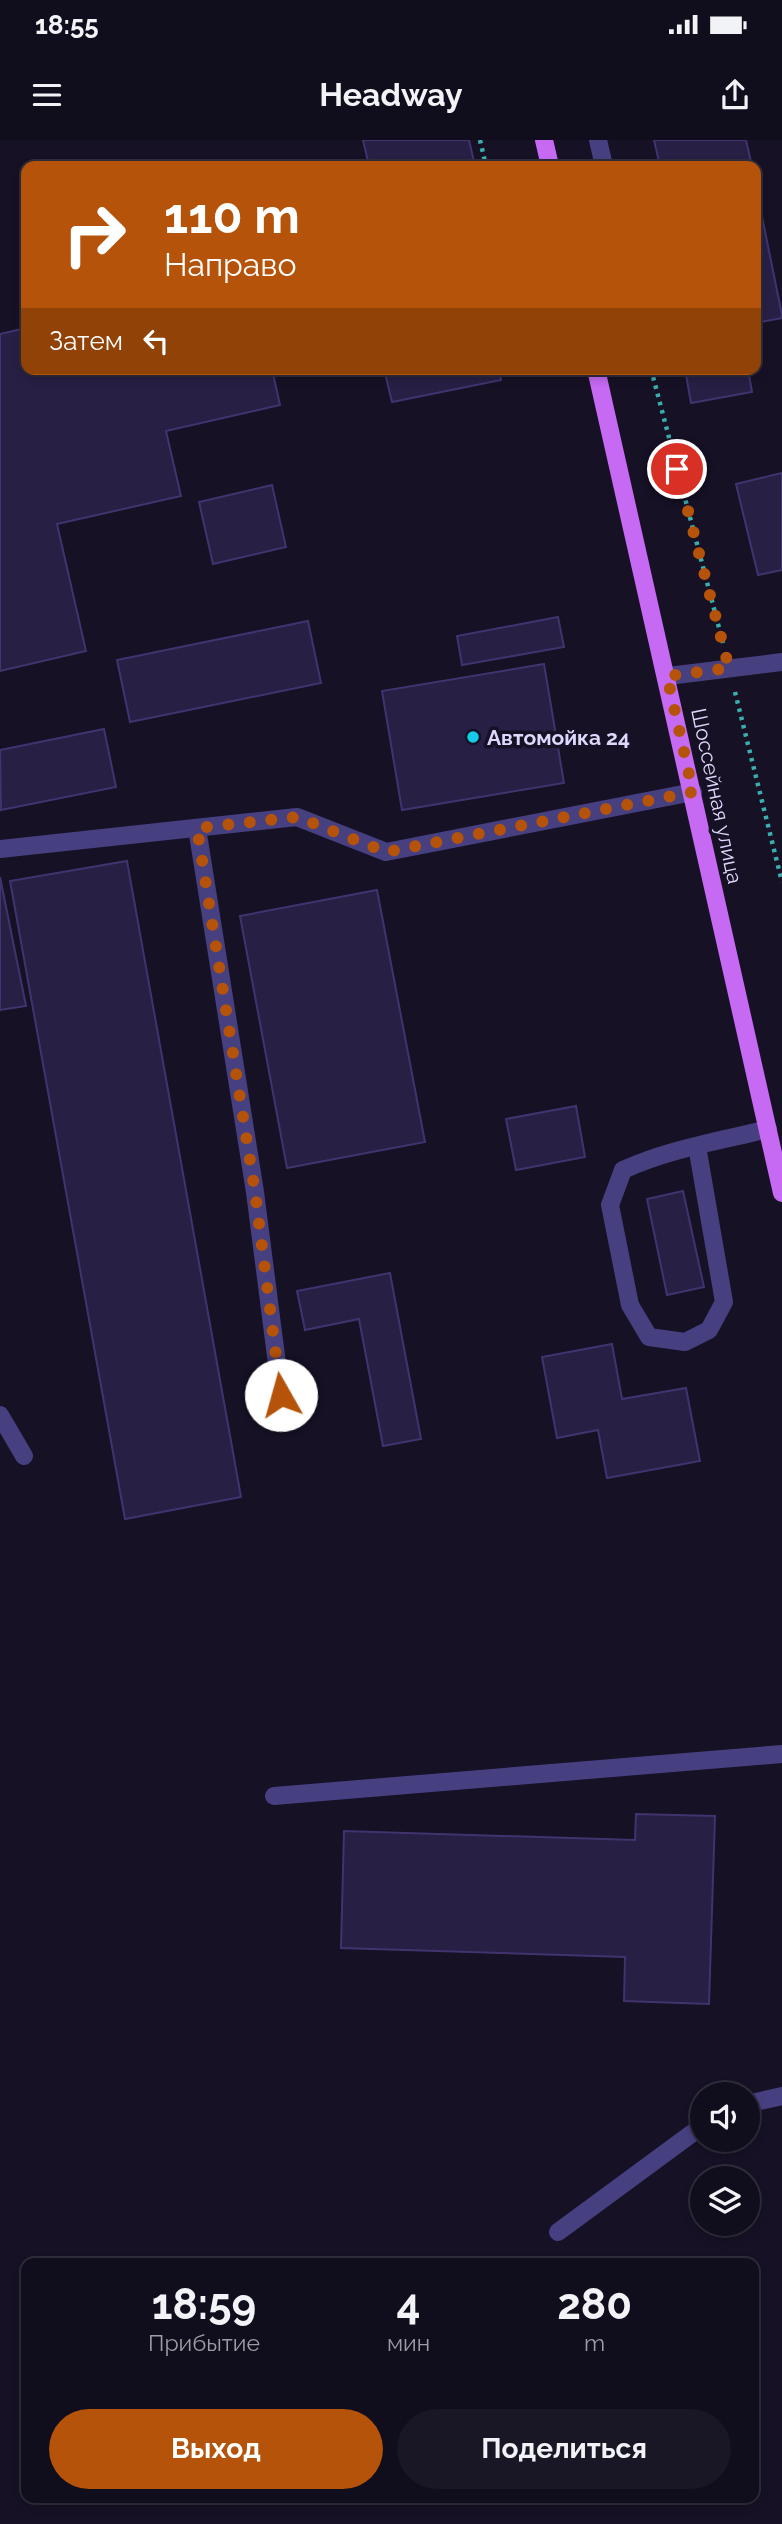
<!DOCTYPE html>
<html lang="ru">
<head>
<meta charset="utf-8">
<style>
	:root { --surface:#100d1c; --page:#191625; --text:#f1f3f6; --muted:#9c9ca3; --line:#302d3b; --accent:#b45309 }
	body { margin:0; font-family:Raleway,sans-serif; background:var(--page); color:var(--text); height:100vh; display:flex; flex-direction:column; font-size:26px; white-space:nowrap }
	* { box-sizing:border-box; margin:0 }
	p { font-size:23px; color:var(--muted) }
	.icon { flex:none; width:38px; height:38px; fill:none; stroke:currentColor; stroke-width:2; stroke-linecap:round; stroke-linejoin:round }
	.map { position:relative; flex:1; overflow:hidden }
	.panel { position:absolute; left:21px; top:2118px; width:738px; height:245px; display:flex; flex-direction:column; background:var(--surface); border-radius:14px; box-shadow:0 4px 10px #0003,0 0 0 2px var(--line) }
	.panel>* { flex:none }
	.guide { position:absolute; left:21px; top:21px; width:740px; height:214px; border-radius:14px; box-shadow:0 4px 10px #0003,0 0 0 2px var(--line); background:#b45309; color:#fff; overflow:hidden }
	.controls { position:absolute; left:690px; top:1942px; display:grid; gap:14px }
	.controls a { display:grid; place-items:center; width:70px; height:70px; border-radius:50%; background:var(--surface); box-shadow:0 4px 10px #0003,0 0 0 2px var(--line); font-size:35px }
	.pin { position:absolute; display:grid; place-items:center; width:60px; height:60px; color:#fff; margin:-30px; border:4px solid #fff; border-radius:50%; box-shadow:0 2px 7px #0007 }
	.me { position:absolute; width:77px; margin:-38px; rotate:353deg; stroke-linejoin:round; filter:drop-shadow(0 0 5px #0008) }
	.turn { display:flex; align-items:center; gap:24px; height:147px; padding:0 28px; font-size:32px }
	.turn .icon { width:91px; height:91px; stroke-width:2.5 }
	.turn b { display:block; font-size:49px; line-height:60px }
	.then { display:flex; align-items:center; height:66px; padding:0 28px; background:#0003; gap:14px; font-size:26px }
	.eta { display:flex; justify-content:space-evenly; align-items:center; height:119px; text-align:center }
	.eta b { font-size:42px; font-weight:700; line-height:49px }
	.button { display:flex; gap:14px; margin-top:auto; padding:14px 28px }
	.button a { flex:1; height:80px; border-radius:42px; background:var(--accent); color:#fff; font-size:28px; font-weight:700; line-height:80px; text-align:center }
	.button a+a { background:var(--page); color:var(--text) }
	.status { display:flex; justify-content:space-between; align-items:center; height:49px; padding:0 35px; background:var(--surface); direction:ltr }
	.status svg { height:19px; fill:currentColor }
	header { display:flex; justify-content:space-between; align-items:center; height:91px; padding:0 28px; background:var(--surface); font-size:32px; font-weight:700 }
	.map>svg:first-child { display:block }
	.building { fill:#281f45; stroke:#42336f; stroke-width:2 }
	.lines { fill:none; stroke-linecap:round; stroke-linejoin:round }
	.path { stroke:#3aafae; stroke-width:4.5; stroke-dasharray:3.5 5; stroke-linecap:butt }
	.minor { stroke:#464080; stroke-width:18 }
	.major { stroke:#c669f3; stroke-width:18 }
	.route { stroke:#b45309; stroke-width:12; stroke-dasharray:0 21.6 }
	.poi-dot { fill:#15cbec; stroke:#161125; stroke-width:2.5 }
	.labels { text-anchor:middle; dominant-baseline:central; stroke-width:7; stroke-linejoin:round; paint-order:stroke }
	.poi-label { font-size:21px; font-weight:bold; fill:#ded9fc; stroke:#161125; text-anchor:start }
	.street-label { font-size:21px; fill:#ded9fc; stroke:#161125 }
</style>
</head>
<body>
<div class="status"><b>18:55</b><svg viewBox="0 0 49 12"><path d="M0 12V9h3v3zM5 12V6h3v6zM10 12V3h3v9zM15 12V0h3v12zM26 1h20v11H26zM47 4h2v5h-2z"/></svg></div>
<header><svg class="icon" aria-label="menu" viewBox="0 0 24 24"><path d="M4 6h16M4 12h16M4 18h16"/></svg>Headway<svg class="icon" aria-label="share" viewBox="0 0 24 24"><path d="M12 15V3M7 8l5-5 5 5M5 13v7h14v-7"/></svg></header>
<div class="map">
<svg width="782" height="2384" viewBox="0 0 782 2384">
	<rect width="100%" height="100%" fill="#161125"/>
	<path class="building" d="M363 0H469L475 26H369Z
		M654 0H746L752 26H660Z
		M756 47 782 175V178L756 183Z
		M26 188V229H272L280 265 166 291 181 356 57 384 86 511 0 531V194Z
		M384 229H499L501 240 392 262Z
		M685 229H748L752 252 691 263Z
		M782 333V430L758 435 736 344Z
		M272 345 286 407 213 424 199 362Z
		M558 477 564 507 462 525 457 496Z
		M308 481 321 543 130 582 117 520Z
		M544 524 564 643 402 670 382 551Z
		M104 589 116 647 1 670 0 610Z
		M127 721 241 1357 125 1379 10 741Z
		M0 737 26 866 0 870Z
		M377 750 425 1002 287 1028 240 776Z
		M576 966 585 1017 516 1030 506 979Z
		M683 1051 704 1147 667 1155 647 1059Z
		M390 1133 421 1299 383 1306 359 1179 305 1190 297 1151Z
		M612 1204 622 1259 686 1248 700 1321 607 1338 598 1290 557 1298 542 1217Z
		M636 1674 715 1676 709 1864 624 1861 625 1817 341 1808 344 1691 635 1700Z"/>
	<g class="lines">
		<path class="path" d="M480 0 486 26
			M651 229 723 503
			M735 552 782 742"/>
		<path class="minor" d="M598 0 604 26
			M668 536 782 522
			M197 688 255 1052 281 1255
			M0 709 297 677 386 712 693 652
			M697 1006 724 1162 709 1190 685 1202 649 1197 630 1165 610 1065 623 1030C669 1009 719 1001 768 989
			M0 1275 24 1316
			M274 1656 782 1614
			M747 1964 782 1956
			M558 2092 702 1986"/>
		<path class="major" d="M544 0 550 26
			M596 229 782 1053"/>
	</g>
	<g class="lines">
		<path class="route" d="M281 1255 255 1052 197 688 297 677 386 712 693 652 667 536 729 528 677 329"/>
	</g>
	<circle class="poi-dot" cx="473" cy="597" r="7"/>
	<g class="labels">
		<g class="poi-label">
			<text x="487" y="597">Автомойка 24</text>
		</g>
		<g class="street-label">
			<text transform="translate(717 656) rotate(78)">Шоссейная улица</text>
		</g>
	</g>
</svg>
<div class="controls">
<a><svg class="icon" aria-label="sound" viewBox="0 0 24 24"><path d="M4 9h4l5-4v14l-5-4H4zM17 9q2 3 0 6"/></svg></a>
<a><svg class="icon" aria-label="layers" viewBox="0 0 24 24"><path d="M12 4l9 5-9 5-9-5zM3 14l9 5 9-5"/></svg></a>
</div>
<div class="pin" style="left:677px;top:329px;background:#d93025"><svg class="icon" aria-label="arrive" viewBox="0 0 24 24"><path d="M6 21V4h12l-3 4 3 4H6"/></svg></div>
<svg class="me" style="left:281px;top:1255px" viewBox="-20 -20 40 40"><circle r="19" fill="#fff"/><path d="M0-13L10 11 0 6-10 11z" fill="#b45309"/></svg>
<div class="guide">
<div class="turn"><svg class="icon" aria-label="right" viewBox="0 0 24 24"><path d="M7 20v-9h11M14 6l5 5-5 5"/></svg><div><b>110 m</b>Направо</div></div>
<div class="then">Затем<svg class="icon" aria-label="left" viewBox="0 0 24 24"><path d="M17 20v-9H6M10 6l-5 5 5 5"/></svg></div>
</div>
<section class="panel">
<div class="eta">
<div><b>18:59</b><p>Прибытие</p></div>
<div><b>4</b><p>мин</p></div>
<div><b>280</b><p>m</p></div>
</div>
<div class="button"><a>Выход</a><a>Поделиться</a></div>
</section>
</div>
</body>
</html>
